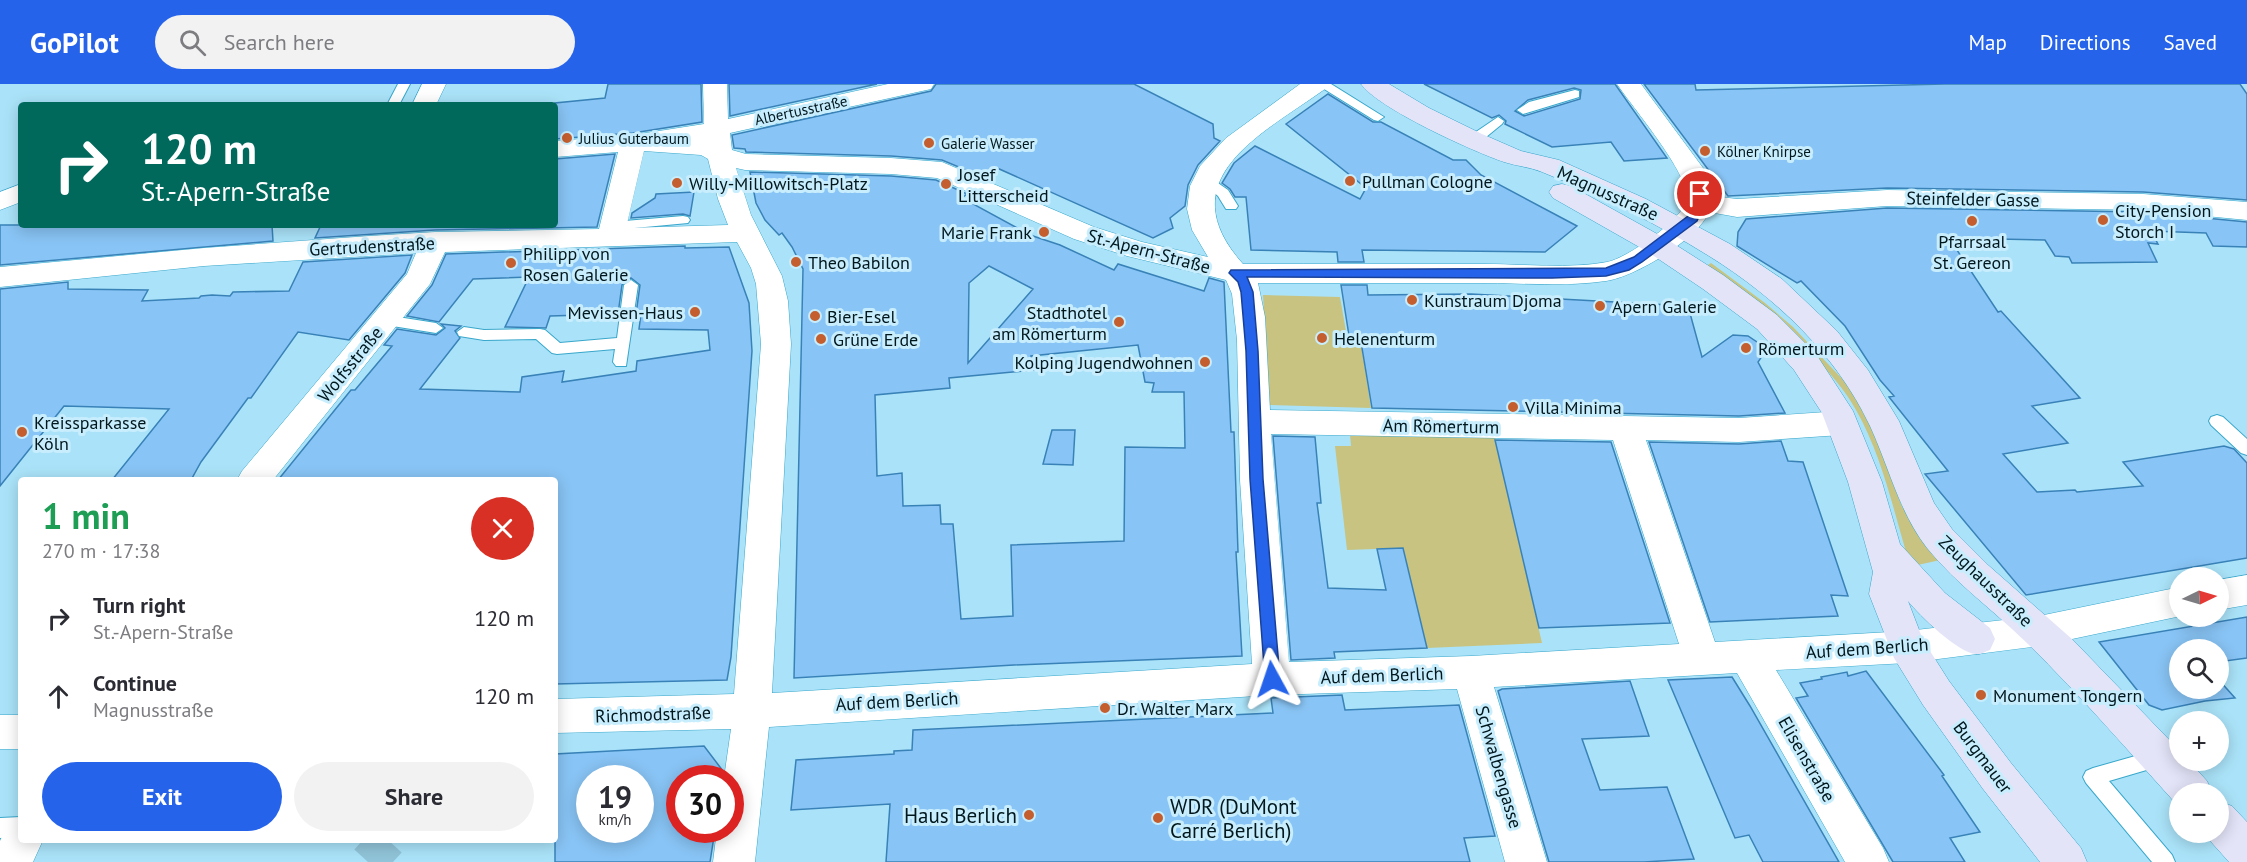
<!DOCTYPE html>
<html lang="en">
<head>
<meta charset="utf-8">
<style>
	:root { --surface:#fff; --page:#f2f2f3; --text:#2b2b33; --muted:#7c7c81; --accent:#2563eb }
	body { margin:0; font-family:"PT Sans",sans-serif; background:var(--page); color:var(--text); height:100vh; display:flex; flex-direction:column; font-size:22px; white-space:nowrap }
	* { box-sizing:border-box; margin:0 }
	p { font-size:20px; color:var(--muted) }
	.icon { flex:none; width:33px; height:33px; fill:none; stroke:currentColor; stroke-width:2; stroke-linecap:round; stroke-linejoin:round }
	.map { position:relative; flex:1; overflow:hidden }
	.details { position:absolute; left:18px; top:393px; width:540px; height:366px; display:flex; flex-direction:column; background:var(--surface); border-radius:6px; box-shadow:0 3px 15px #0003 }
	.details>* { flex:none }
	.top-card { position:absolute; left:18px; top:18px; width:540px; height:126px; border-radius:6px; box-shadow:0 3px 15px #0003; background:#00695c; color:#fff; overflow:hidden }
	.needle { width:39px; rotate:85deg }
	.tools { position:absolute; left:2169px; top:483px; display:grid; gap:12px }
	.tools a { display:grid; place-items:center; width:60px; height:60px; border-radius:50%; background:var(--surface); box-shadow:0 3px 15px #0003; font-size:30px }
	.speed { position:absolute; left:576px; top:681px; display:flex; gap:12px; font-size:30px; font-weight:700; text-align:center }
	.speed>* { display:grid; place-content:center; width:78px; height:78px; border-radius:50%; background:var(--surface); box-shadow:0 3px 15px #0003; line-height:1 }
	.speed small { font-size:15px; font-weight:400 }
	.speed .limit { border:9px solid #d22; background:#fff; color:#111 }
	.pin { position:absolute; display:grid; place-items:center; width:51px; height:51px; color:#fff; margin:-26px; border:3px solid #fff; border-radius:50%; box-shadow:0 2px 6px #0007 }
	.me { position:absolute; width:66px; margin:-33px; rotate:355deg; stroke-linejoin:round; filter:drop-shadow(0 0 4px #0008) }
	.turn { display:flex; align-items:center; gap:21px; height:126px; padding:0 24px; font-size:27px }
	.turn .icon { width:78px; height:78px; stroke-width:2.5 }
	.turn b { display:block; font-size:42px; line-height:51px }
	.round { display:grid; place-items:center; flex:none; width:63px; height:63px; border-radius:32px; background:var(--page) }
	.summary { display:flex; align-items:center; justify-content:space-between; height:102px; padding:0 24px }
	h1 { font-size:36px; font-weight:800; line-height:45px; color:#1e9e55 }
	.cta { display:flex; gap:12px; margin-top:auto; padding:12px 24px }
	.cta a { flex:1; height:69px; border-radius:36px; background:var(--accent); color:#fff; font-size:24px; font-weight:800; line-height:69px; text-align:center }
	.cta a+a { background:var(--page); color:var(--text) }
	ul { padding:0; list-style:none }
	li { display:flex; align-items:center; gap:18px; height:78px; padding:0 24px }
	li div { flex:1 }
	li b { display:block; font-size:22px }
	li em { font-style:normal }
	header { display:flex; align-items:center; gap:36px; box-sizing:border-box; height:84px; padding:0 30px; background:var(--accent); color:#fff }
	header strong { font-size:28px }
	nav { display:flex; gap:33px; margin-inline-start:auto; font-size:21px }
	.search { width:420px; height:54px; background:var(--page); display:flex; align-items:center; gap:15px; box-sizing:border-box; padding:0 21px; border-radius:33px; color:var(--muted); font-size:22px }
	.map>svg:first-child { display:block }
	.green { fill:#c8c380 }
	.building { fill:#88c4f5; stroke:#3982b8; stroke-width:1.5; fill-rule:evenodd }
	.lines { fill:none; stroke-linecap:round; stroke-linejoin:round }
	.street-tunnel { stroke:#91c4d8; stroke-width:37; stroke-dasharray:37 18; stroke-linecap:butt }
	.lane-casing { stroke:#39a7cb; stroke-width:2 }
	.street-casing { stroke:#39a7cb; stroke-width:1 }
	.secondary-casing { stroke:#39a7cb; stroke-width:1 }
	.lane { fill:#fff; fill-rule:evenodd }
	.street { fill:#fff; fill-rule:evenodd }
	.secondary { fill:#e4e4f9; fill-rule:evenodd }
	.route { fill:#2563eb; stroke:#184099; stroke-width:1.5 }
	.poi-dot { fill:#c45e2e; stroke:#c8edfc; stroke-width:2 }
	.labels { text-anchor:middle; dominant-baseline:central; stroke-width:6; stroke-linejoin:round; paint-order:stroke }
	.far-street-label { font-size:15px; fill:#01171e; stroke:#c8edfc }
	.far-poi-label { font-size:15px; fill:#01171e; stroke:#c8edfc; text-anchor:start }
	.poi-label { font-size:18px; fill:#01171e; stroke:#c8edfc; text-anchor:start }
	.street-label { font-size:18px; fill:#01171e; stroke:#c8edfc }
	.near-poi-label { font-size:21px; fill:#01171e; stroke:#c8edfc; text-anchor:start }
</style>
</head>
<body>
<header>
<strong>GoPilot</strong>
<div class="search"><svg class="icon" aria-label="search" viewBox="0 0 24 24"><circle cx="10" cy="10" r="6"/><path d="M15 15l6 6"/></svg>Search here</div>
<nav><a>Map</a><a>Directions</a><a>Saved</a></nav>
</header>
<div class="map">
<svg width="2247" height="778" viewBox="0 0 2247 778">
	<rect width="100%" height="100%" fill="#aae3f9"/>
	<path class="green" d="M1711 179 1765 219 1793 243 1848 301 1873 346 1902 423 1945 475 1913 482 1906 468C1892 420 1881 370 1856 326 1826 271 1754 223 1705 183Z
		M1263 211 1340 213 1348 259H1361L1371 324 1269 321Z
		M1350 350 1495 353 1542 559 1427 564 1403 464 1347 466 1335 362H1351Z"/>
	<path class="building" d="M608 0H701L702 38 633 49 555 55V19L605 14Z
		M729 0H877L730 32Z
		M936 0H1134L1213 40 1214 54 1220 57 1198 81 1188 101 1185 122 1170 134 1173 144 1153 154 997 84 985 94 942 76 891 72 746 68 745 65 734 64 732 51 931 7Z
		M1424 0H1615L1667 74 1624 77 1611 58 1552 63 1505 40 1506 37 1499 31 1492 34ZM1574 4 1581 6 1580 15 1524 32 1515 27 1528 16Z
		M1644 0H1695L1696 6 1945 0H2240L2247 10V116L2143 108 1887 104 1728 112Z
		M1328 10 1373 38H1381L1453 76H1466L1481 91 1577 142 1545 168 1362 166 1364 178H1338L1337 168 1251 166 1246 113H1235L1230 105 1222 99 1234 79 1255 62 1360 115 1366 104 1286 40Z
		M615 70 597 143 435 146 315 154 321 141H555V75Z
		M750 88 891 92 936 96 967 110 962 114 1030 151 1060 161 1114 186 1118 180 1204 207 1209 194 1224 198 1231 348H1234L1238 468H1236L1242 572 1014 581 794 594 803 185 792 163 782 149 779 151 765 136 756 119ZM989 182 1033 205 968 279 969 199ZM1138 261 1145 298 1154 299 1152 308H1184L1185 364 1125 363 1124 457 1011 461 1013 532 961 535 953 440H941L940 421 903 422 902 389 877 392 875 311 950 304 949 294 1034 286 1031 272Z
		M694 108 690 132 683 130 631 134 632 129 655 114 656 110Z
		M1887 124 2143 128 2247 138V163L2213 162 2206 149 2151 147 2158 160 2148 159 2157 178 2072 179 2069 173 2055 172 2045 156 1949 154 1998 228 2001 227 2080 314 2032 322 2068 359 2003 370 2037 408 2075 406 2077 408 2143 402 2123 378 2224 362 2234 365 2247 379V474L2026 511 1925 390 1948 387 1889 313 1894 312 1880 296 1845 242 1801 197 1797 199 1737 162 1738 148 1746 135Z
		M0 141H272L273 157 0 181Z
		M685 162V164L729 163 749 219 752 267 731 573 727 596 555 600V396H278L351 306H355L392 262 384 261 397 245 436 251 445 244 441 240 461 242 455 247 460 254 420 305 520 308 522 293 564 287 562 298 636 287 637 277 710 266 708 246 639 245 641 230H636L640 201 631 194 622 201 618 230 550 232 546 244 505 243 529 193 473 195 439 238 407 232 432 201 446 170Z
		M412 171 405 189 349 256 298 248 251 314H248L201 378 191 396H112L169 325 64 322 0 402V205L68 198V205L148 206 142 217 199 214 201 212 212 211 230 212 233 208 289 207 303 178Z
		M1341 201H1367L1368 211 1471 210 1688 222 1702 273 1733 251 1748 252 1760 260 1765 268 1758 278 1785 329 1739 332 1372 324 1361 258H1350Z
		M1052 346H1075L1073 381 1043 380Z
		M1273 352 1315 353 1321 419H1317L1328 504 1386 506 1377 465 1403 464 1427 564 1334 568 1335 574 1291 576Z
		M1495 356 1611 358 1670 539 1539 544Z
		M1781 357 1788 377 1803 378 1848 512 1831 511 1838 532 1710 538 1649 358 1739 360Z
		M2247 533V574L2218 578V566H2180V604H2218V595L2235 614 2205 617 2162 626 2149 621 2099 558Z
		M1866 587 1944 691 1942 692 1980 748 1950 754 1965 778H1893L1796 614 1808 612 1800 599 1822 595 1821 593 1847 588 1848 592Z
		M1732 593 1750 622 1839 778H1763L1749 751 1735 754 1668 596Z
		M1630 597 1649 652 1582 655 1600 706 1667 703 1694 775 1644 778H1549L1498 607 1502 605Z
		M1342 611 1345 626 1459 621 1495 752 1464 754 1470 778H886L890 720 791 726 796 676 894 670V667L912 666 913 646 1273 629 1271 614Z
		M704 662 723 687 722 694H680V746H715L710 778H555V670ZM590 694H640V746H590Z"/>
	<g class="lines">
		<path class="street-tunnel" d="M368 778 388 756"/>
		<defs>
			<path id="lane" d="M398 0H410L399 21H387Z
				M1316 0H1331L1384 33 1378 37 1374 36Z
				M1575 6 1579 7V13L1523 30 1517 26 1529 18Z
				M1498 33 1504 37 1502 40 1480 58H1470L1469 55 1470 52Z
				M1205 90 1228 106 1238 122 1236 125H1226L1218 112 1200 97 1198 94 1200 91Z
				M683 132 688 133 690 136 688 139 613 146 606 142 613 138Z
				M631 196 638 201 626 282H616L613 278 615 265 557 270 552 269 536 255 484 256 459 252 457 248 464 243 484 246 540 245 545 246 560 259 617 254 624 201Z
				M385 231 436 239 443 244 436 249 380 240 378 236 380 232Z
				M2217 331 2223 333 2247 355V371L2241 369 2211 341 2209 337 2211 333Z
				M2160 665 2167 668 2170 674 2167 680 2109 697 2172 771 2175 778H2152L2086 699 2083 693 2086 687 2093 684Z
				M21 733V753L0 754V734Z"/>
			<path id="street" d="M422 0H446L436 21H412Z
				M703 0H727L728 35 888 0H934L931 5 922 7 730 49 732 66 746 70 891 74 942 78 1094 143 1142 158 1208 173 1192 146 1187 125 1190 102 1200 82 1226 54 1300 0H1328L1325 5C1262 50 1167 95 1243 180 1324 180 1404 180 1484 180 1522 180 1571 185 1607 178 1626 175 1685 134 1687 115 1689 89 1633 24 1617 0H1641L1706 88 1713 112 1737 115 1887 106 2143 110 2247 118V136L2143 126 1887 122 1737 133 1709 128C1698 155 1635 193 1606 197 1566 203 1523 199 1482 199 1407 199 1333 199 1258 199L1265 233 1270 326 1739 334 1841 327 1852 331 1857 339 1852 347 1841 351 1739 358 1646 356 1715 558 1907 547 2039 532 2180 503 2181 532 2039 562 1907 579 1776 586 1883 764 1889 778H1845L1737 589 1494 603 1547 778H1505L1457 605 1272 611 769 643 755 778H713L717 746H730V694H724L731 645 555 649V615L734 610 761 260 756 200 751 184 737 158 445 168 430 200 273 396H237L242 387 407 190 416 169 204 182 0 203V183L204 164 369 152 435 148 599 145 618 68 555 73V57L633 51 704 40ZM644 67 701 71 708 75 718 115 728 141 626 144ZM736 84 745 86 891 90 937 94 1074 155 1127 172 1226 196 1232 210 1237 256 1240 396 1252 580 772 609 791 260 788 217 782 192 751 131ZM1271 350 1613 356 1679 560 1471 572 1289 578Z
				M21 100V118L0 126V108Z
				M2247 491V521L2218 526V496Z
				M0 631H21V665H0Z
				M21 737V756H43L33 778H0V757L7 742Z"/>
			<path id="secondary" d="M1361 0H1389L1429 24 1482 50 1521 67 1559 76 1646 115 1730 160 1782 195 1837 247 1868 286 1899 337 1934 419 1952 445 1988 481 2072 555 2180 667V676H2188L2207 697 2213 710H2180L2179 723C2130 669 2082 613 2029 561 1996 528 1957 501 1927 464 1899 428 1889 383 1870 342 1836 270 1775 213 1709 172 1656 139 1599 111 1542 88 1530 83 1516 82 1504 78 1474 68 1377 24 1361 0Z
				M1562 100 1571 102 1668 156 1723 191 1777 231 1816 270 1853 327 1882 398 1900 460 1945 509 1990 544 1995 555 1990 566C1986 567 1980 571 1976 570 1958 569 1919 531 1908 517L1923 556 1949 597 2011 679 2081 764 2087 778H2040L1983 705 1923 621 1894 574 1869 510 1873 488 1848 398 1822 329 1794 286 1757 245 1703 205 1648 168 1553 114 1549 108 1553 102Z
				M2218 717 2232 722 2247 738V778H2229L2204 750 2218 748Z"/>
		</defs>
		<use href="#lane" class="lane-casing"/>
		<use href="#street" class="street-casing"/>
		<use href="#secondary" class="secondary-casing"/>
		<use href="#lane" class="lane"/>
		<use href="#street" class="street"/>
		<use href="#secondary" class="secondary"/>
	</g>
	<path class="route" d="M1700 106 1705 110V118L1697 137 1642 178 1629 186 1606 192 1552 194 1247 193 1253 208 1258 267 1263 395 1280 595 1278 600 1272 602 1267 600 1265 595 1250 395 1246 267 1241 208 1238 198 1229 189 1231 186 1606 184 1634 173 1688 132 1694 118V110Z"/>
	<g class="poi-dot">
		<circle cx="567" cy="54" r="6"/>
		<circle cx="929" cy="59" r="6"/>
		<circle cx="1705" cy="67" r="6"/>
		<circle cx="1350" cy="97" r="6"/>
		<circle cx="677" cy="99" r="6"/>
		<circle cx="946" cy="100" r="6"/>
		<circle cx="2103" cy="136" r="6"/>
		<circle cx="1972" cy="137" r="6"/>
		<circle cx="1044" cy="148" r="6"/>
		<circle cx="796" cy="178" r="6"/>
		<circle cx="511" cy="179" r="6"/>
		<circle cx="1412" cy="216" r="6"/>
		<circle cx="1600" cy="222" r="6"/>
		<circle cx="695" cy="228" r="6"/>
		<circle cx="815" cy="232" r="6"/>
		<circle cx="1119" cy="238" r="6"/>
		<circle cx="1322" cy="254" r="6"/>
		<circle cx="821" cy="255" r="6"/>
		<circle cx="1746" cy="264" r="6"/>
		<circle cx="1205" cy="278" r="6"/>
		<circle cx="1513" cy="323" r="6"/>
		<circle cx="22" cy="348" r="6"/>
		<circle cx="1981" cy="611" r="6"/>
		<circle cx="1105" cy="624" r="6"/>
		<circle cx="1029" cy="731" r="6"/>
		<circle cx="1158" cy="734" r="6"/>
	</g>
	<g class="labels">
		<g class="far-street-label">
			<text transform="translate(801 26) rotate(-12)">Albertusstraße</text>
		</g>
		<g class="far-poi-label">
			<text x="579" y="54">Julius Guterbaum</text>
			<text x="941" y="59">Galerie Wasser</text>
			<text x="1717" y="67">Kölner Knirpse</text>
		</g>
		<g class="poi-label">
			<text x="958" y="90">Josef<tspan x="958" dy="21">Litterscheid</tspan></text>
			<text x="1362" y="97">Pullman Cologne</text>
			<text x="689" y="99">Willy-Millowitsch-Platz</text>
			<text x="2115" y="126">City-Pension<tspan x="2115" dy="21">Storch I</tspan></text>
			<text x="1032" y="148" text-anchor="end">Marie Frank</text>
			<text x="1972" y="157" text-anchor="middle">Pfarrsaal<tspan x="1972" dy="21">St. Gereon</tspan></text>
			<text x="523" y="169">Philipp von<tspan x="523" dy="21">Rosen Galerie</tspan></text>
			<text x="808" y="178">Theo Babilon</text>
			<text x="1424" y="216">Kunstraum Djoma</text>
			<text x="1612" y="222">Apern Galerie</text>
			<text x="683" y="228" text-anchor="end">Mevissen-Haus</text>
			<text x="1107" y="228" text-anchor="end">Stadthotel<tspan x="1107" dy="21">am Römerturm</tspan></text>
			<text x="827" y="232">Bier-Esel</text>
			<text x="1334" y="254">Helenenturm</text>
			<text x="833" y="255">Grüne Erde</text>
			<text x="1758" y="264">Römerturm</text>
			<text x="1193" y="278" text-anchor="end">Kolping Jugendwohnen</text>
			<text x="1525" y="323">Villa Minima</text>
			<text x="34" y="338">Kreissparkasse<tspan x="34" dy="21">Köln</tspan></text>
			<text x="1993" y="611">Monument Tongern</text>
			<text x="1117" y="624">Dr. Walter Marx</text>
		</g>
		<g class="street-label">
			<text transform="translate(1608 109) rotate(24)">Magnusstraße</text>
			<text transform="translate(1973 115) rotate(1)">Steinfelder Gasse</text>
			<text transform="translate(372 162) rotate(-3)">Gertrudenstraße</text>
			<text transform="translate(1149 167) rotate(15)">St.-Apern-Straße</text>
			<text transform="translate(350 280) rotate(-51)">Wolfsstraße</text>
			<text transform="translate(1441 342) rotate(1)">Am Römerturm</text>
			<text transform="translate(1986 497) rotate(44)">Zeughausstraße</text>
			<text transform="translate(1867 564) rotate(-4)">Auf dem Berlich</text>
			<text transform="translate(1382 591) rotate(-2)">Auf dem Berlich</text>
			<text transform="translate(897 617) rotate(-3)">Auf dem Berlich</text>
			<text transform="translate(653 630) rotate(-2)">Richmodstraße</text>
			<text transform="translate(1983 673) rotate(53)">Burgmauer</text>
			<text transform="translate(1807 675) rotate(60)">Elisenstraße</text>
			<text transform="translate(1499 683) rotate(74)">Schwalbengasse</text>
		</g>
		<g class="near-poi-label">
			<text x="1170" y="722">WDR (DuMont<tspan x="1170" dy="24">Carré Berlich)</tspan></text>
			<text x="1017" y="731" text-anchor="end">Haus Berlich</text>
		</g>
	</g>
</svg>
<div class="tools">
<a><svg class="needle" viewBox="-14 -14 28 28"><path d="M0-13l5 13h-10z" fill="#e53935"/><path d="M0 13l5-13h-10z" fill="#7c7c81"/></svg></a>
<a><svg class="icon" aria-label="search" viewBox="0 0 24 24"><circle cx="10" cy="10" r="6"/><path d="M15 15l6 6"/></svg></a>
<a>+</a>
<a>−</a>
</div>
<div class="speed"><div>19<small>km/h</small></div><div class="limit">30</div></div>
<div class="pin" style="left:1700px;top:110px;background:#d93025"><svg class="icon" aria-label="arrive" viewBox="0 0 24 24"><path d="M6 21V4h12l-3 4 3 4H6"/></svg></div>
<svg class="me" style="left:1272px;top:595px" viewBox="-20 -20 40 40"><path d="M0-17L14 15 0 8-14 15z" fill="#2563eb" stroke="#fff" stroke-width="4"/></svg>
<div class="top-card">
<div class="turn"><svg class="icon" aria-label="right" viewBox="0 0 24 24"><path d="M7 20v-9h11M14 6l5 5-5 5"/></svg><div><b>120 m</b>St.-Apern-Straße</div></div>
</div>
<section class="details">
<div class="summary"><div><h1>1 min</h1><p>270 m · 17:38</p></div><a class="round" style="background:#d93025;color:#fff"><svg class="icon" aria-label="close" viewBox="0 0 24 24"><path d="M6 6l12 12M18 6L6 18"/></svg></a></div>
<ul>
<li><svg class="icon" aria-label="right" viewBox="0 0 24 24"><path d="M7 20v-9h11M14 6l5 5-5 5"/></svg><div><b>Turn right</b><p>St.-Apern-Straße</p></div><em>120 m</em></li>
<li><svg class="icon" aria-label="ahead" viewBox="0 0 24 24"><path d="M12 20V5M6 11l6-6 6 6"/></svg><div><b>Continue</b><p>Magnusstraße</p></div><em>120 m</em></li>
</ul>
<div class="cta"><a>Exit</a><a>Share</a></div>
</section>
</div>
</body>
</html>
